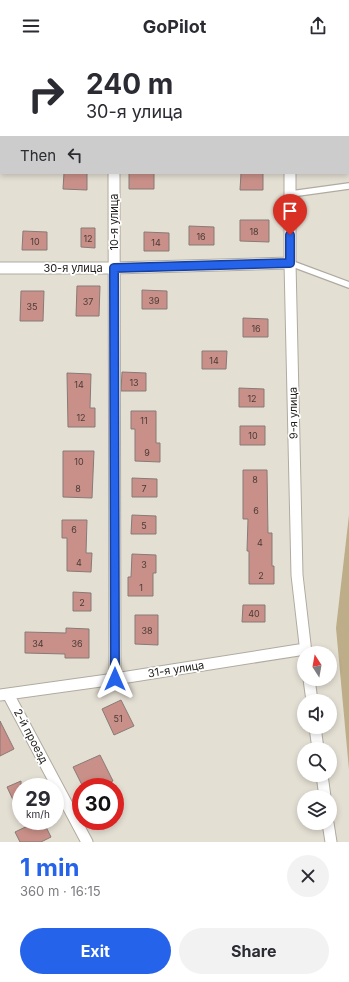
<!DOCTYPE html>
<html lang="en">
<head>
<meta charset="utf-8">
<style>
	:root { --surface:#fff; --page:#f2f2f3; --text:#2b2b33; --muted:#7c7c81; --accent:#2563eb }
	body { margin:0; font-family:Inter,sans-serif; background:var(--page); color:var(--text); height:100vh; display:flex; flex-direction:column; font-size:15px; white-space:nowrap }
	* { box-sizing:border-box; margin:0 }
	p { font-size:13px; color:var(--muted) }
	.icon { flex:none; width:22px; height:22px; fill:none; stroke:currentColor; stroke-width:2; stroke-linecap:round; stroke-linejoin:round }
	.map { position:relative; height:790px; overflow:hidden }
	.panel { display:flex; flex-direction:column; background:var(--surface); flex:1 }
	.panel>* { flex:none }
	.banner { position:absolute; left:0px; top:0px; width:349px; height:122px; box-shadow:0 2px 6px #0003; background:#fff; color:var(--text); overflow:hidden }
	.needle { width:26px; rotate:349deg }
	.tools { position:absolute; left:297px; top:594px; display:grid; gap:8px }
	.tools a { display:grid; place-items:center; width:40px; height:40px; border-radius:50%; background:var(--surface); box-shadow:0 2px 6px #0003; font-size:20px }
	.speed { position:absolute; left:12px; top:726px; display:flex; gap:8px; font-size:20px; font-weight:700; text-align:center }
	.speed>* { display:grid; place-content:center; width:52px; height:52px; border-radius:50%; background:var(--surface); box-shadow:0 2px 6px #0003; line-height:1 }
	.speed small { font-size:10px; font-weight:400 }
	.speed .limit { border:6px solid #d22; background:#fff; color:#111 }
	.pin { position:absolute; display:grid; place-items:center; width:34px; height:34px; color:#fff; margin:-41px -17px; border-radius:50% 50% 50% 0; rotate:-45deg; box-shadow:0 0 4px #0007 }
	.pin .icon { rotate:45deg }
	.me { position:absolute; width:44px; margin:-22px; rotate:0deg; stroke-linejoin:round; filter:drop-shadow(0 0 3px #0008) }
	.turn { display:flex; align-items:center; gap:14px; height:84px; padding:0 20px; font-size:18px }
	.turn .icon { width:52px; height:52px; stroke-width:2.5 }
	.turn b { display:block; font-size:28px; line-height:34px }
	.then { display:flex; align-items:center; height:38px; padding:0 20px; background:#0003; gap:8px; font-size:15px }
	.round { display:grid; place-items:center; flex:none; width:42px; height:42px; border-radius:21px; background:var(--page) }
	.summary { display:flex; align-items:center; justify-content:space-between; height:68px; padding:0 20px }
	h1 { font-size:24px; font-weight:700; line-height:30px; color:var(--accent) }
	.primary-button { display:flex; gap:8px; margin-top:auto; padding:8px 20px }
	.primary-button a { flex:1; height:46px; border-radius:24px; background:var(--accent); color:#fff; font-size:16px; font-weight:700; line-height:46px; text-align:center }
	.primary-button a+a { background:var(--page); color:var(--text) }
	header { display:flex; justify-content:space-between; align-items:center; height:52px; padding:0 20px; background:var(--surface); font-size:18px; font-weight:700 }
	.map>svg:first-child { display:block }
	.green { fill:#bdae89 }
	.building { fill:#c89088; stroke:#877a77 }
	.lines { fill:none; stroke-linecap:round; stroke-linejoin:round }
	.service-casing { stroke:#b0aba0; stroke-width:8 }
	.minor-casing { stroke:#b0aba0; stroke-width:13 }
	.service { stroke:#fff; stroke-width:5.5 }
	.minor { stroke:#fff; stroke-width:11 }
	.route-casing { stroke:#184099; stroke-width:10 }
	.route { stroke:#2563eb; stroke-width:7 }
	.labels { text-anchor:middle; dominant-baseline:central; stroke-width:3.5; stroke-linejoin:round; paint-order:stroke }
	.number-label { font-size:9px; fill:#4a3a36 }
	.street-label { font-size:11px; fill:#201e1a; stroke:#fff }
</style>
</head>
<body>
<header><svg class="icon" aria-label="menu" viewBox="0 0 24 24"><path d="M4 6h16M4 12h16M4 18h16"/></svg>GoPilot<svg class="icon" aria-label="share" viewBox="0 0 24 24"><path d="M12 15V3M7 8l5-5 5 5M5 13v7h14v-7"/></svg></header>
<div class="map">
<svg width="349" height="790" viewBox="0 0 349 790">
	<rect width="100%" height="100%" fill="#e4dfd3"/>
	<path class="green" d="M349 463V718L336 576Z"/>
	<path class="building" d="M64 121H87V138L63 137Z
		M129 121H154V137H129Z
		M241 121H263V138H240Z
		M240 168H269V190L240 189Z
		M189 174 214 175V193H189Z
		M81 176H95V196L81 195Z
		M23 179 47 180V198H22Z
		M144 180 169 181V199H144Z
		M77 234H100L99 264H76Z
		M142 238 167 239V257H142Z
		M21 239H44L43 269H20Z
		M243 266 268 267V285H243Z
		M202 299H227L226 317H202Z
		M122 320 146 321V339H121Z
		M67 321 91 322 90 356H95V375H68Z
		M239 336 264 337V355H239Z
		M131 359H156V391H160V410L135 409V377H131Z
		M240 374H265V393H240Z
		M63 399H94L92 446 63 445Z
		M243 418H267L268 481H272V514H274V532H249V499H247L248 467H243Z
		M132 426 157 427V445H132Z
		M132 463 156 464V482H131Z
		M62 468H87L86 501H92L91 520 67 519V486H62Z
		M132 502 156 503V521H153V544H128V525H131Z
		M73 540 91 541V559H73Z
		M243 553H265V570H242Z
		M135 563H158V593L135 592Z
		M66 576 89 577V606H65V602L25 601V580L66 581Z
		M121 648 134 674 114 683 102 657Z
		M0 669 14 697 0 704Z
		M100 703 113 729 99 735H83L73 715Z
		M21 729V765L7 735Z
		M38 769H43L51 785 41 790H20L15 780Z"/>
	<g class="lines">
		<defs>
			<path id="service" d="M291 142 349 134
				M290 211 349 233"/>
			<path id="minor" d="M113 0V1
				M290 0V1
				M114 121 115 627
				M290 121V211L297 523 306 601
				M0 216H114L290 211
				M309 627 312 649
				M8 642 87 790
				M0 643 115 627 305 597
				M315 675 318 697
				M322 723 325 745
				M328 771 331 790"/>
		</defs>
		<use href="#service" class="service-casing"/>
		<use href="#minor" class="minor-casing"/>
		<use href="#service" class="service"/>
		<use href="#minor" class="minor"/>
	</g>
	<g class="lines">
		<defs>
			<path id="route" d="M115 627 114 216 290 211V183"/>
		</defs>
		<use href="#route" class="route-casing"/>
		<use href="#route" class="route"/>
	</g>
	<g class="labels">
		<g class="number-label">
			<text x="254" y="179">18</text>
			<text x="201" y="184">16</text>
			<text x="88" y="186">12</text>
			<text x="35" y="189">10</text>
			<text x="156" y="190">14</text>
			<text x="154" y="248">39</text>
			<text x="88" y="249">37</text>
			<text x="32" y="254">35</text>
			<text x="256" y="276">16</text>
			<text x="214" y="308">14</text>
			<text x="134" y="330">13</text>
			<text x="79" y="332">14</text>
			<text x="252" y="346">12</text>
			<text x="81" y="365">12</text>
			<text x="144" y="368">11</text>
			<text x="253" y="383">10</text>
			<text x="147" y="400">9</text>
			<text x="79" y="409">10</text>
			<text x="255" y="427">8</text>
			<text x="78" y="436">8</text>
			<text x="144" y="436">7</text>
			<text x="256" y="458">6</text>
			<text x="144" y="473">5</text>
			<text x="74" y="477">6</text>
			<text x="260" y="490">4</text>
			<text x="79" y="510">4</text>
			<text x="144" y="512">3</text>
			<text x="261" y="523">2</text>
			<text x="141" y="535">1</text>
			<text x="82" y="550">2</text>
			<text x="254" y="561">40</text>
			<text x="147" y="578">38</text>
			<text x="38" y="591">34</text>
			<text x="77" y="591">36</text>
			<text x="118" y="666">51</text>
		</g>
		<g class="street-label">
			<text transform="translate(114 170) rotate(-90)">10-я улица</text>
			<text x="73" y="216">30-я улица</text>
			<text transform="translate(293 361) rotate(-91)">9-я улица</text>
			<text transform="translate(176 617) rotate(-9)">31-я улица</text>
			<text transform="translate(31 684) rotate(62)">2-й проезд</text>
		</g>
	</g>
</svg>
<div class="tools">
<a><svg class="needle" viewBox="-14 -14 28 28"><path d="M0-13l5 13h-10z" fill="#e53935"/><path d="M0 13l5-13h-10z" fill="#7c7c81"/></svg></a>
<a><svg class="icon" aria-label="sound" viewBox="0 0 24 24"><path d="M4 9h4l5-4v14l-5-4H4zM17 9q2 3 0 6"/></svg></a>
<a><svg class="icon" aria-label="search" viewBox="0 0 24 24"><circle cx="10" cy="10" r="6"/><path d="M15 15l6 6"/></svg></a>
<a><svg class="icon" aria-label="layers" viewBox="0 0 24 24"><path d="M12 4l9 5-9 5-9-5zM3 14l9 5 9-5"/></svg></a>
</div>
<div class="speed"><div>29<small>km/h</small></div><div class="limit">30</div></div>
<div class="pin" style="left:290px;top:183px;background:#d93025"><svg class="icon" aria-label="arrive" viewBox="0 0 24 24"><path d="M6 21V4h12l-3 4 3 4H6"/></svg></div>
<svg class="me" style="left:115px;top:627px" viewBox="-20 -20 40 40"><path d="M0-17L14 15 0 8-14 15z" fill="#2563eb" stroke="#fff" stroke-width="4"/></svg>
<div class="banner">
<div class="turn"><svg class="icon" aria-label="right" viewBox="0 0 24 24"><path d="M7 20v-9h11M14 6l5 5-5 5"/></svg><div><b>240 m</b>30-я улица</div></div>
<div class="then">Then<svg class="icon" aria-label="left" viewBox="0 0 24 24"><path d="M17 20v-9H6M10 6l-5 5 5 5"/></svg></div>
</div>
</div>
<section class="panel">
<div class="summary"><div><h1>1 min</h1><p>360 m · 16:15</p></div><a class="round"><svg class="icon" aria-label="close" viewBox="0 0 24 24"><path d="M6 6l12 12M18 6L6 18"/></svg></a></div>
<div class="primary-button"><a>Exit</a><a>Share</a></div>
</section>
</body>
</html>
